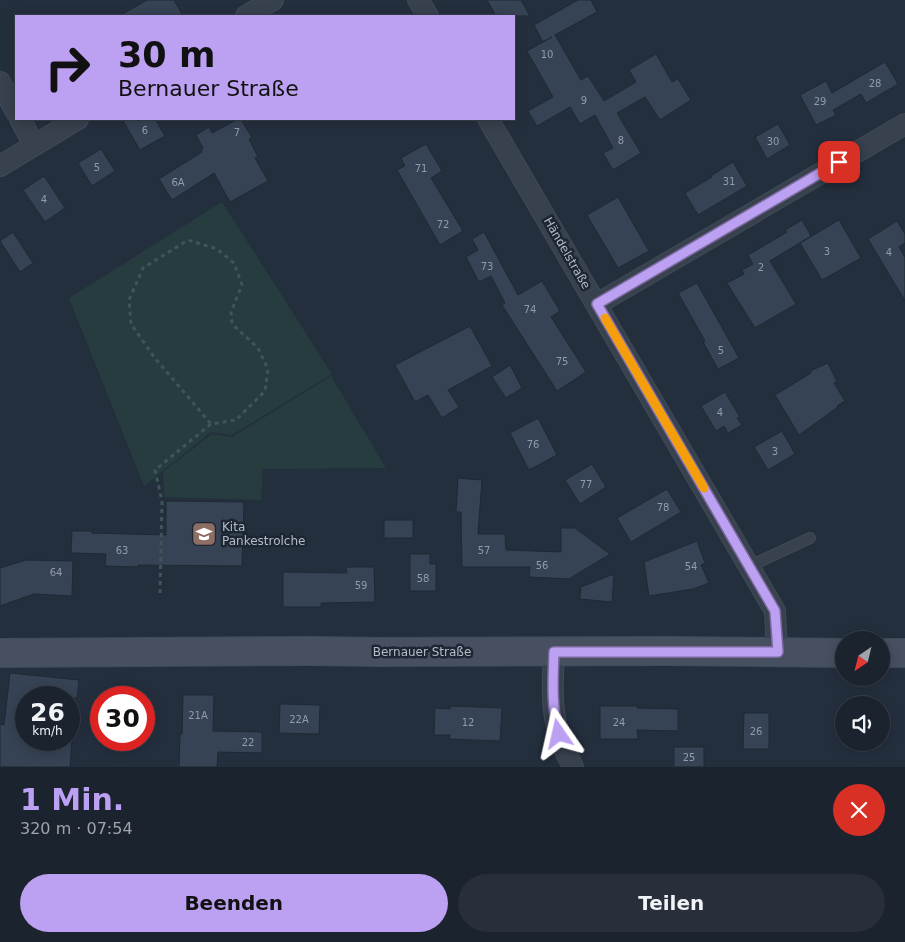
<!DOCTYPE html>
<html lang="de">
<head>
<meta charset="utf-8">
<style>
	:root { --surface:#1b232e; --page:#282f3a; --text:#f1f3f6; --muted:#a0a4aa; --line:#39404a; --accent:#bca0f2 }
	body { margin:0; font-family:"DejaVu Sans",sans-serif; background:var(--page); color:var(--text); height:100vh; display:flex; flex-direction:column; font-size:19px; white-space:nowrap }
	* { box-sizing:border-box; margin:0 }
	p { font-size:16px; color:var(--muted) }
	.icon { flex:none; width:28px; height:28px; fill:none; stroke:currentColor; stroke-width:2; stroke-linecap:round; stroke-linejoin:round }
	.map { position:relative; height:767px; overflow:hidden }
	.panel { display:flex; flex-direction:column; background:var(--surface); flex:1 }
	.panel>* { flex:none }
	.top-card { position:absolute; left:15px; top:15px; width:500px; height:105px; border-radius:0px; box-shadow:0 2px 12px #0003,0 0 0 1px var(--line); background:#bca0f2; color:#111; overflow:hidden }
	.needle { width:32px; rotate:215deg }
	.controls { position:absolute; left:835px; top:631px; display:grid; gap:10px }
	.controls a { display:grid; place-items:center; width:55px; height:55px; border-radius:50%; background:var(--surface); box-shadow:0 2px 12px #0003,0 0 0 1px var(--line); font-size:25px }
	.speed { position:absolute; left:15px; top:686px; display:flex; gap:10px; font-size:25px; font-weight:700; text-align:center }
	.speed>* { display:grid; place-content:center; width:65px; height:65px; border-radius:50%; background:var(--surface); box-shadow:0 2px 12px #0003,0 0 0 1px var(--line); line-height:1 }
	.speed small { font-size:12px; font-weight:400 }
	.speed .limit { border:8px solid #d22; background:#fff; color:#111 }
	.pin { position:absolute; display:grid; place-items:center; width:42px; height:42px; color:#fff; margin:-21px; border-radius:10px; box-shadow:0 2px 8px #0006 }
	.me { position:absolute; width:55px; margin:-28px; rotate:349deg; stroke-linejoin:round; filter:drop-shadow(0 0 4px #0008) }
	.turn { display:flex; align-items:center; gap:18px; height:105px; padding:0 20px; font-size:22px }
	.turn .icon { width:65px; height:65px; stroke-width:2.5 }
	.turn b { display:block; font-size:35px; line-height:42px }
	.round { display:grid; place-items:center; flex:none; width:52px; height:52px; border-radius:26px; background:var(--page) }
	.summary { display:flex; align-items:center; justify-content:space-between; height:85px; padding:0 20px }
	h1 { font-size:30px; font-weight:700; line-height:38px; color:var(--accent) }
	.action { display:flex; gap:10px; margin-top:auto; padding:10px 20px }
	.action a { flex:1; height:58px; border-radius:30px; background:var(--accent); color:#111; font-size:20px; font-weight:700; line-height:58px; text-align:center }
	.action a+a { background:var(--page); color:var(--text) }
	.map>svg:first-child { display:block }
	.green { fill:#263c3f }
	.building { fill:#364354; stroke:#1f2835 }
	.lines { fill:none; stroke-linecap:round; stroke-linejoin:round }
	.lane-casing { stroke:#414a57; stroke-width:12 }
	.street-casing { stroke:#414a57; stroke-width:22 }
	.secondary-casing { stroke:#414a57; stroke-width:30 }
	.path { stroke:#3f5557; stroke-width:3; stroke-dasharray:4 4; stroke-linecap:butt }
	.lane { stroke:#38414e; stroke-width:10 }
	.street { stroke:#38414e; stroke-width:20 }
	.secondary { stroke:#465061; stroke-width:28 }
	.route-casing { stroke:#7a689d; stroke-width:12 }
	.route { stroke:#bca0f2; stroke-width:9 }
	.slow { stroke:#f59e0b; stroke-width:9 }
	.labels { text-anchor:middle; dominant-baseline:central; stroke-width:5; stroke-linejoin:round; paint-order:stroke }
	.number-label { font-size:10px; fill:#929caa }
	.street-label { font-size:12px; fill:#b4bcc9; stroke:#1d2633 }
	.poi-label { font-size:12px; fill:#b4bcc9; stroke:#1d2633; text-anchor:start }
</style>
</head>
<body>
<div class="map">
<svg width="905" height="767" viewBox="0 0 905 767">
	<rect width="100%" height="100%" fill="#242f3e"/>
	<path class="green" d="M222 202 332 374 232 435 211 432 144 486 69 298Z
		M331 376 386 468 263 469 261 500 164 497 163 472 212 434 232 437Z"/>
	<path class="building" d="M147 0H174L183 16H119Z
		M487 0H521L530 16H496Z
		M578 0H591L597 12 555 35 581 80 588 76 604 101 636 82 629 70 656 54 672 82 678 79 691 100 660 120 645 97 617 113 641 153 613 170 603 153 613 148 595 115 580 124 570 107 537 126 528 111 553 97 527 51 552 37 543 42 534 25Z
		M885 62 898 84 866 103 861 94 833 110 836 115 816 125 800 95 826 81 832 93Z
		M122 119H155L165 136 140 150Z
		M238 119H241L252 138 249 139 258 157 255 158 268 181 230 202 214 173 172 200 159 179 202 152 201 150 203 148 196 135 209 127 212 133Z
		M778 124 790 145 767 159 755 137Z
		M426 144 442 171 431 178 463 231 440 245 397 170 405 166 401 158Z
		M101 149 115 171 92 186 78 163Z
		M733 162 747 186 698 215 685 193 712 177 711 176Z
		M44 176 65 208 45 222 23 190Z
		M618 197 649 251 618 268 587 215Z
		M802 220 811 236 770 261 796 304 755 328 727 283 744 274 742 270 753 264 748 255 787 232 785 230Z
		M839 220 861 258 822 280 800 243Z
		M897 221 905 234V243L899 247 905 257V301L868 239Z
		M13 232 33 263 20 272 0 241Z
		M484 232 518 295 542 281 560 311 551 317 586 372 557 391 502 305 505 303 491 276 479 282 466 257 478 250 472 239Z
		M697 283 739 358 718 369 703 342 705 341 678 293Z
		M470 326 492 366 448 390 459 407 442 418 428 395 415 402 395 365Z
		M828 363 837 382 834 383 845 401 837 406 838 407 799 435 775 395 811 373 810 371Z
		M510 365 522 388 506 398 492 377Z
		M725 392 740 417 737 418 742 425 728 433 724 426 716 431 701 406Z
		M538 418 557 455 529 470 510 433Z
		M782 431 795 454 768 470 754 447Z
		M592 464 606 487 580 504 565 480Z
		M458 478 482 480 478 534H505L506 550 561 552V528H575L610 554 569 579 529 577 530 567H462L461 512H456Z
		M667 489 681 512 631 542 617 518Z
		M166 501 244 502 242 566 138 565V567L105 566 106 554 71 553 72 531H92V533L166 535Z
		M384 520H413V538H384Z
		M697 541 705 563 701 565 709 583 693 589 649 596 644 562Z
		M410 554H430V564H436V591H410Z
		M26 560 73 561 72 596 34 594 0 606V568Z
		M346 567H374L375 602 321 603V607H283V572L347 573Z
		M614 574 612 602 580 599 581 587Z
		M10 673 79 680 77 698H26V740H72L70 767H0V724L4 725Z
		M183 695H214L213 731 262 732V753L218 752 217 767H179L180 734H182Z
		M280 704 320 705 319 734 279 733Z
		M451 706 502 708 500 741 449 739 450 735H434L435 708 450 709Z
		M600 706H637V708L678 709V731L637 730 638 739H600Z
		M744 713H769V749H743Z
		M674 747H704V767H674Z"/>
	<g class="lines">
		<defs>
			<path id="lane" d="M750 566 810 538"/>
			<path id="street" d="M418 0 428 16
				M246 16 273 0
				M0 82 16 112
				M20 119 34 145
				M488 119 775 611 777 652
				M0 166 78 119
				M597 304 905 124
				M554 652C553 676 551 699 556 723 559 739 566 753 573 767"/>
			<path id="secondary" d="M0 653 312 651 379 652 668 651 844 653
				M881 653H905"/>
		</defs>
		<use href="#lane" class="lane-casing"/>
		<use href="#street" class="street-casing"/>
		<use href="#secondary" class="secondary-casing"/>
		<path class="path" d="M160 593 162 501 155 470 211 424 236 420 265 391 268 369 258 348 232 324 231 312 242 285 234 263 217 249 188 240 143 268 129 300 131 324 154 357 211 424"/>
		<use href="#lane" class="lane"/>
		<use href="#street" class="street"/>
		<use href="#secondary" class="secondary"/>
	</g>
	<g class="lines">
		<defs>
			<path id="route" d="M559 734C551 707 553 680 554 652H778L775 611 597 304 839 162"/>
		</defs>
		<use href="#route" class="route-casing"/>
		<use href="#route" class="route"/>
		<path class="slow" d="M605 318 704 488"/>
	</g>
	<defs>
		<symbol id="school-square" viewBox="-11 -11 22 22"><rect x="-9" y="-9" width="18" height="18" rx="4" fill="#8d6e63" stroke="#1d2633"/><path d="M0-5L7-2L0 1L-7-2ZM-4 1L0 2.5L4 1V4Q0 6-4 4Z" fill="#fff"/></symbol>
	</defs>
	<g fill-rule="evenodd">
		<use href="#school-square" x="190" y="520" width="28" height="28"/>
	</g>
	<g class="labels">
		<g class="number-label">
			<text x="547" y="54">10</text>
			<text x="875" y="83">28</text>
			<text x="584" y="100">9</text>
			<text x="820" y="101">29</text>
			<text x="145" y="130">6</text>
			<text x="237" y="132">7</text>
			<text x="621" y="140">8</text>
			<text x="773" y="141">30</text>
			<text x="97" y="167">5</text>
			<text x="421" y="168">71</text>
			<text x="729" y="181">31</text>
			<text x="178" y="182">6A</text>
			<text x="44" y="199">4</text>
			<text x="443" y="224">72</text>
			<text x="827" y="251">3</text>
			<text x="889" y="252">4</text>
			<text x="487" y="266">73</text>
			<text x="761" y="267">2</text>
			<text x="530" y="309">74</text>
			<text x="721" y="350">5</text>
			<text x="562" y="361">75</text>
			<text x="720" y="412">4</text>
			<text x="533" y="444">76</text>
			<text x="775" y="451">3</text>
			<text x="586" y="484">77</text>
			<text x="663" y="507">78</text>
			<text x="122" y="550">63</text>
			<text x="484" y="550">57</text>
			<text x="542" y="565">56</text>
			<text x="691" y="566">54</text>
			<text x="56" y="572">64</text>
			<text x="423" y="578">58</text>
			<text x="361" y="585">59</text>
			<text x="198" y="715">21A</text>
			<text x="299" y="719">22A</text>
			<text x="468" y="722">12</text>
			<text x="619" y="722">24</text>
			<text x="756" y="731">26</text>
			<text x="248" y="742">22</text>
			<text x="689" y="757">25</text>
		</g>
		<g class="street-label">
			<text transform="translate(567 253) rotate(60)">Händelstraße</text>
			<text x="422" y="652">Bernauer Straße</text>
		</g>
		<g class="poi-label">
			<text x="222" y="527">Kita<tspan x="222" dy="14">Pankestrolche</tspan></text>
		</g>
	</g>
</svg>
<div class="controls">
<a><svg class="needle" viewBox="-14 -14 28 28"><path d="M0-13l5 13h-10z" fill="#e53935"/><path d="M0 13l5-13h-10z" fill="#a0a4aa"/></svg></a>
<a><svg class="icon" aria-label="sound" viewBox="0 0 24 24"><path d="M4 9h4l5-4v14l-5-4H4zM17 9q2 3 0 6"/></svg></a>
</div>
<div class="speed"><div>26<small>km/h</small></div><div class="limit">30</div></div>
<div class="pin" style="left:839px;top:162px;background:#d93025"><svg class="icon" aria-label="arrive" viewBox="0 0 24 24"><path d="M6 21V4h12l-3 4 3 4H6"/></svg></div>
<svg class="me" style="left:559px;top:734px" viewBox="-20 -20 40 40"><path d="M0-17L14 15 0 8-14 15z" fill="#bca0f2" stroke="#fff" stroke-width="4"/></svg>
<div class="top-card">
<div class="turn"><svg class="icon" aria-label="right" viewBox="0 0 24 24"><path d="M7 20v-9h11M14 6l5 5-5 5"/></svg><div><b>30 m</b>Bernauer Straße</div></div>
</div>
</div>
<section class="panel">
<div class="summary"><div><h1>1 Min.</h1><p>320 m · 07:54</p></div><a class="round" style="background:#d93025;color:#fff"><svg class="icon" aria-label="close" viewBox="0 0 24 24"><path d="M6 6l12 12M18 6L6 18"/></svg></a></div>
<div class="action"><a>Beenden</a><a>Teilen</a></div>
</section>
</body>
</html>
